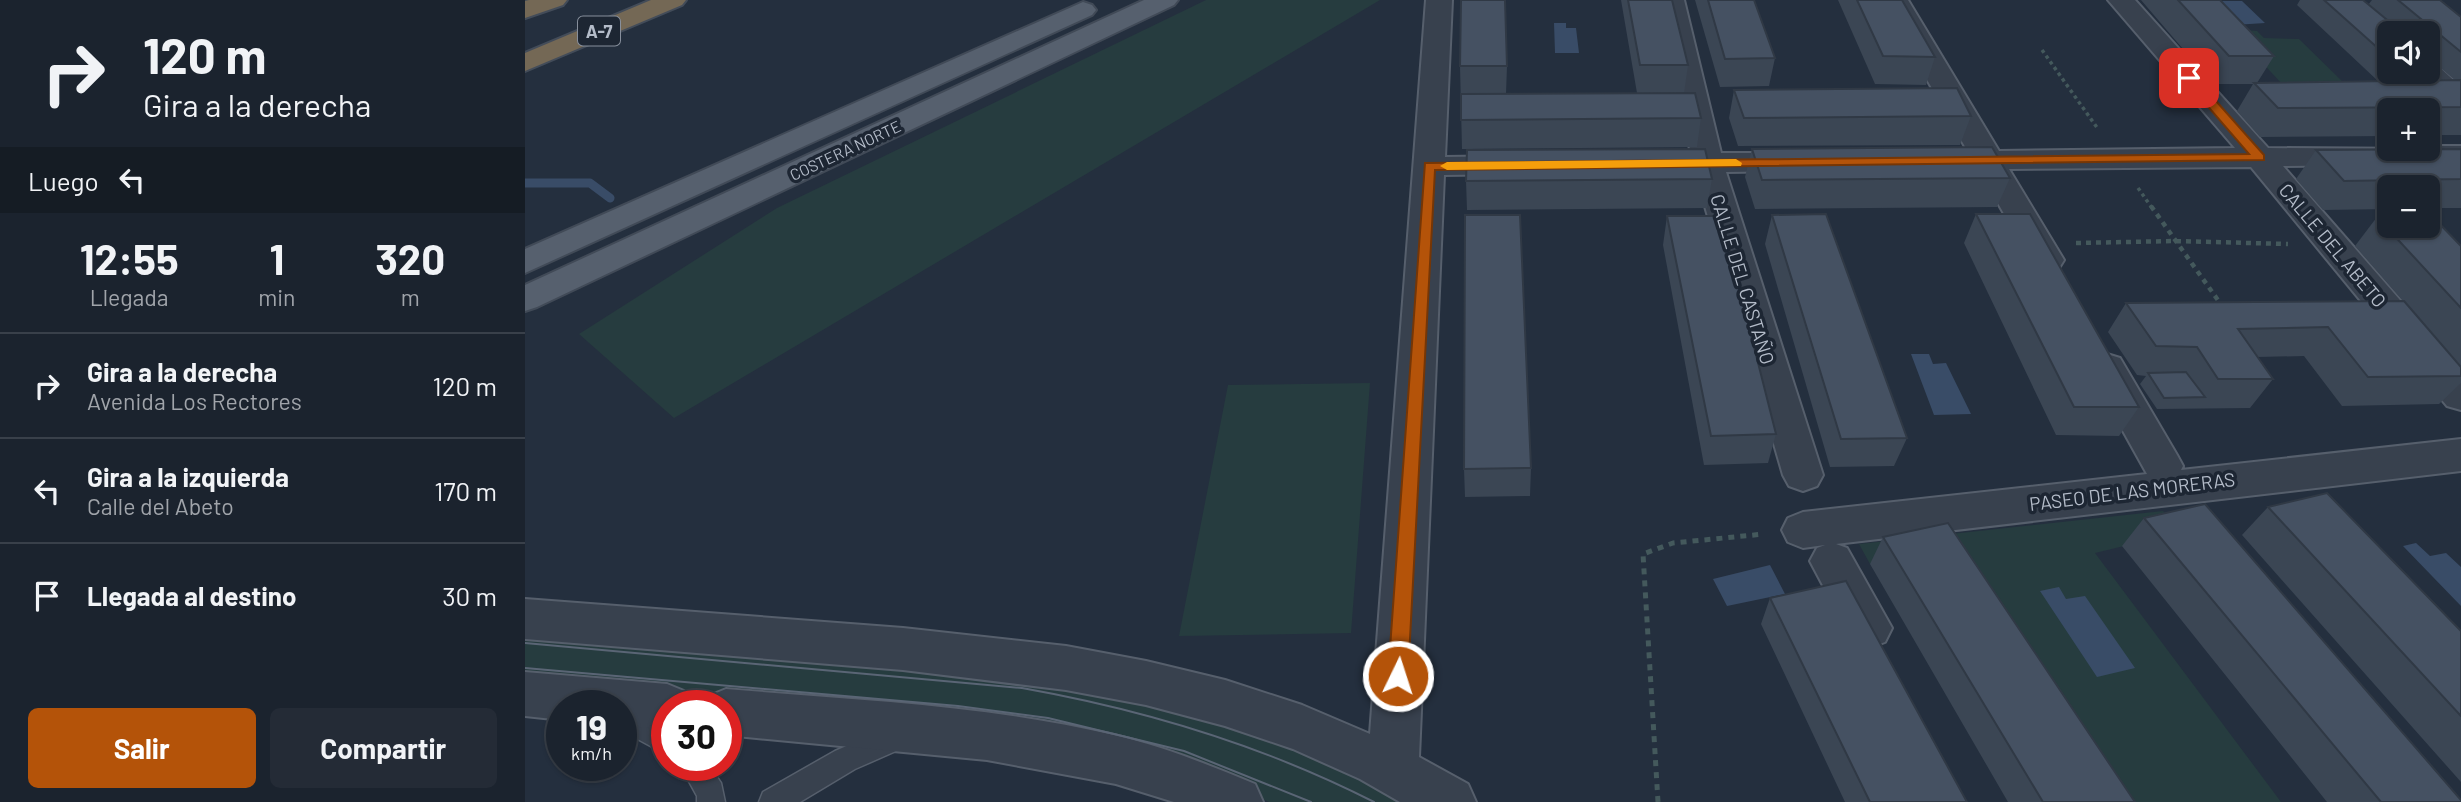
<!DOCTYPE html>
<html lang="es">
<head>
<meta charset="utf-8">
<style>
	:root { --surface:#1b232e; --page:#242b36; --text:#f1f3f6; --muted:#a0a4aa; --line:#39404a; --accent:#b45309 }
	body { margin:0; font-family:Barlow,sans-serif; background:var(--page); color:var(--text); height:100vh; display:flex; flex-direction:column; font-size:26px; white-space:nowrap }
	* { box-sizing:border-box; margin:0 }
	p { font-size:23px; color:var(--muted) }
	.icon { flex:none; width:38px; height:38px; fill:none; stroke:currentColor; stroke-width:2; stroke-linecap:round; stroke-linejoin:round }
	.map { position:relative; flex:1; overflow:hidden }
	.sheet { display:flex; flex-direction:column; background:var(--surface); width:525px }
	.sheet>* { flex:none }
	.banner { background:#1b232e; color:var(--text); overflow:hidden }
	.controls { position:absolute; left:1852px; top:21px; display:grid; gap:14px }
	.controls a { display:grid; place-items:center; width:63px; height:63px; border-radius:10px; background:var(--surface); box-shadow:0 2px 5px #0004,0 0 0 2px var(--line); font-size:35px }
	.speed { position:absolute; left:21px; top:690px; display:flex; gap:14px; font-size:35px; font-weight:700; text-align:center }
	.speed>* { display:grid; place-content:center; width:91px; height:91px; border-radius:50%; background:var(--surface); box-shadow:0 2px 5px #0004,0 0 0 2px var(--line); line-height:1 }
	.speed small { font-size:18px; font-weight:400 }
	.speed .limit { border:10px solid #d22; background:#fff; color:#111 }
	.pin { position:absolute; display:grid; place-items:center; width:60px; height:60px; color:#fff; margin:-30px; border-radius:14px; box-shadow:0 4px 10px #0006 }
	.me { position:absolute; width:77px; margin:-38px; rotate:4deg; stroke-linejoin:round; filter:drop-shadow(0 0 5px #0008) }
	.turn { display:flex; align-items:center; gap:24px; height:147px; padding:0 28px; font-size:32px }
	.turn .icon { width:91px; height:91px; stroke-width:2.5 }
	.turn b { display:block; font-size:49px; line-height:60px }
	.then { display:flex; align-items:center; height:66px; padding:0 28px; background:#0003; gap:14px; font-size:26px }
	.eta { display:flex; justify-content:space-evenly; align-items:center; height:119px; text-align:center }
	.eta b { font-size:42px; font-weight:700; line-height:49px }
	.action { display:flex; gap:14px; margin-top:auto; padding:14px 28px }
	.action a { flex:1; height:80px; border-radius:10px; background:var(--accent); color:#fff; font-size:28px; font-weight:700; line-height:80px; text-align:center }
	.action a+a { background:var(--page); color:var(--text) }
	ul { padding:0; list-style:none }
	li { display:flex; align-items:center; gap:21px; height:105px; padding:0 28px; border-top:2px solid var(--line) }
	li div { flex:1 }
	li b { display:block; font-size:26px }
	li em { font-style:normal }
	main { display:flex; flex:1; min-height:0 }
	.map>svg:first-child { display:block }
	.green { fill:#263c3f }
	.water { fill:#394c67 }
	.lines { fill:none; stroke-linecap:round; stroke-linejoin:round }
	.stream { stroke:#394c67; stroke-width:9 }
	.lane-casing { stroke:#565f6c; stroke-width:3 }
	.street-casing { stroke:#565f6c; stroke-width:4 }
	.primary-casing { stroke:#414a57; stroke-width:4 }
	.highway-casing { stroke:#434c59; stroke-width:4 }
	.path-far2 { stroke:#44595c; stroke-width:3.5; stroke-dasharray:3.5 3.5; stroke-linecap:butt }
	.path-far1 { stroke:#44595c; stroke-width:4.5; stroke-dasharray:5 5; stroke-linecap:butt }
	.path { stroke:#44595c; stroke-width:5; stroke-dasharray:6 6; stroke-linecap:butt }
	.lane { fill:#38414e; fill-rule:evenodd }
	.street { fill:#38414e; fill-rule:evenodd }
	.primary { fill:#56606e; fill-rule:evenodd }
	.highway { fill:#746855; fill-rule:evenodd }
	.tram { stroke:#5a6575; stroke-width:2 }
	.wall { fill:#3b4654; fill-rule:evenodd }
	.building { fill:#455162; stroke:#303945; stroke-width:2 }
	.route { fill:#b45309; stroke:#753606; stroke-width:2 }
	.slow { fill:#f59e0b }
	.labels { text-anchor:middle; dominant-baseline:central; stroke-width:7; stroke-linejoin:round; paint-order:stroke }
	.far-street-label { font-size:16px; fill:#b4bcc9; stroke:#1d2633 }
	.shield { fill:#1d2633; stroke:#878f9c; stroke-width:2 }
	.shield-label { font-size:18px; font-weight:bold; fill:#b4bcc9 }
	.street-label { font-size:19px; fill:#b4bcc9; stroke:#1d2633 }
</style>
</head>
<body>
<main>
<section class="sheet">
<div class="banner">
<div class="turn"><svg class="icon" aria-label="right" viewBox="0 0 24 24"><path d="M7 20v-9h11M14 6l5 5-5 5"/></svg><div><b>120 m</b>Gira a la derecha</div></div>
<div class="then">Luego<svg class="icon" aria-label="left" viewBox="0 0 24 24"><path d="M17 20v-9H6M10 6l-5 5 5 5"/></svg></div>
</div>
<div class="eta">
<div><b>12:55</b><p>Llegada</p></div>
<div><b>1</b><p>min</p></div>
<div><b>320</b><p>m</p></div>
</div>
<ul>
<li><svg class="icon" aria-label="right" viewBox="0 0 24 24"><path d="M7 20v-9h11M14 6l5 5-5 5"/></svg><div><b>Gira a la derecha</b><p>Avenida Los Rectores</p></div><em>120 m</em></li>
<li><svg class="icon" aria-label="left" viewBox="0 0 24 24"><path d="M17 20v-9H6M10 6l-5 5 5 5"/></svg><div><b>Gira a la izquierda</b><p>Calle del Abeto</p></div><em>170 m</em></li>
<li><svg class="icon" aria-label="arrive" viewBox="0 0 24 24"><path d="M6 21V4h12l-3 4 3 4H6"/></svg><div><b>Llegada al destino</b></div><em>30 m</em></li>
</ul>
<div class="action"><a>Salir</a><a>Compartir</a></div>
</section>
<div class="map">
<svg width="1936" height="802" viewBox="0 0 1936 802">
	<rect width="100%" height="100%" fill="#242f3e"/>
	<path class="green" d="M681 0H855L149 418 54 334 252 208Z
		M1706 29 1732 31 1739 38 1774 39 1820 84 1758 85Z
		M845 383 826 633 654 636 703 385Z
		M1638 511 1657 532 1570 553 1756 802H1609L1408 551 1345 564 1334 544Z
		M0 629 528 676 768 743 885 802H744L710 785 390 717 0 680Z"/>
	<path class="water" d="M1696 1H1717L1740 23 1709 25Z
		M1041 23V28H1051L1054 53H1030L1029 23Z
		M1386 354H1404L1408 364 1421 363 1446 414 1409 415Z
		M1891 543 1905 556 1921 553 1936 567V606L1878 546Z
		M1245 565 1260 594 1202 606 1188 579Z
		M1534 587 1541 599 1560 596 1610 668 1572 677 1515 591Z"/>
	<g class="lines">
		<path class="stream" d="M0 183H65L85 198"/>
		<defs>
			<path id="lane" d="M96 702 142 727V755L96 730V705H89Z
				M370 725 380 729 384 738 380 747 330 769 275 802H234L238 792 310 751Z
				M155 765H184L196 783 200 802H172V796Z"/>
			<path id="street" d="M901 0H927L920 157 993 156 1004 158 1008 165 1004 172 993 174 919 175 894 757 943 784 951 802H875L835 779 768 749 700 726 621 705 541 690 378 670 0 639V599L378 628 541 646 621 661 700 680 777 705 845 734Z
				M1133 0H1159L1196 153H1277L1288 156 1292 162 1288 168 1277 171 1201 172 1298 475 1292 486 1278 491 1264 486 1258 475 1170 172H1130L1119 170 1115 163 1119 156 1166 154Z
				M1357 0H1383L1474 151 1710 148 1583 0H1610L1743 148 1902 149V146H1936V164L1758 166 1936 370V410L1922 406 1726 167 1484 169 1539 260 1534 268 1522 271 1510 268 1454 170H1421L1410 167 1406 161 1410 155 1443 152Z
				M1902 63 1912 65 1936 87V111L1926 108 1892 77 1889 72H1902Z
				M1582 354 1595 358 1652 455 1658 466 1656 470 1936 439V471L1311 544 1322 548 1367 628 1360 642 1344 648 1328 642 1285 561 1292 548 1300 545 1278 548 1263 542 1257 530 1263 518 1278 512 1622 474 1563 368 1569 358Z
				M0 672 142 684 159 691 166 705H142V730L96 725V705H37V720L0 716Z
				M201 689C331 700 462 705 589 735 637 746 684 765 730 784L738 802H649L591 784 462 760 201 735V705H180L184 696Z"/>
			<path id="primary" d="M619 0H653L649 5 12 307 0 311V285Z
				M558 2 567 5 571 10 567 15 0 273V249Z"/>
			<path id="highway" d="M4 0H42L38 5 0 18V1Z
				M126 0H161L157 5 0 71V53Z"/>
		</defs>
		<use href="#lane" class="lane-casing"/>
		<use href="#street" class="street-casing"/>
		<use href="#primary" class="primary-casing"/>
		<use href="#highway" class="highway-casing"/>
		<path class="path-far2" d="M1517 50 1573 129
			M1613 188 1627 208"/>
		<path class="path-far1" d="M1626 206 1695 303
			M1551 243 1650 241 1763 244"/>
		<path class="path" d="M1133 802 1118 554 1148 543 1239 534"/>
		<use href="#lane" class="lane"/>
		<use href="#street" class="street"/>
		<use href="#primary" class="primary"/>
		<use href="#highway" class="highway"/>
		<path class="tram" d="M0 643 497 688C621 710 737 745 849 802
			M0 668 433 706 523 718 659 751 786 802"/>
	</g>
	<path class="wall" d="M1096 0H1147L1163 65 1159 93 1176 118 1172 147 937 149 935 66H982L981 94 1112 93Z
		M1170 0H1229L1250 58 1244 86 1195 87Z
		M1313 0H1377L1410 57 1401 85 1350 84Z
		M1616 0H1695L1749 56 1732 83 1853 81 1772 5 1775 0H1838L1843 5 1847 0H1915L1936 17V135H1902V110H1864V136L1735 137 1712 111 1728 84H1688ZM1864 33H1902V72H1864ZM1911 64 1931 81H1899Z
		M1209 90 1446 116 1435 145 1213 146 1204 118Z
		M1227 149 1485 178 1472 207 1230 209 1220 177Z
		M1936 149V208H1902V187H1864V209L1798 210 1771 179 1791 150Z
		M1187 179 1182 208 942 210 941 181Z
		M1451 214 1614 407 1594 436 1531 435 1439 243Z
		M1247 215 1382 438 1369 466 1305 467 1240 244Z
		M1142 216 1251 434 1243 463 1179 465 1138 245Z
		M1852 217 1936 246V383L1914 404 1817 406 1779 356 1732 357 1748 379 1725 408 1632 409 1615 384 1621 376 1612 375 1583 332 1601 303 1878 301 1830 246Z
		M1006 468 1005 496 940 497 939 469Z
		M1743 507 1936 631V782L1717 535Z
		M1619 518 1936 802H1802L1597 546Z
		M1358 537 1610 802H1483L1345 564Z
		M1245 598 1442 802H1320L1236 624Z"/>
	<path class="building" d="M936 0H980L982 66H935Z
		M1103 0H1147L1163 65H1115Z
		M1183 0H1229L1250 58 1200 59Z
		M1332 0H1377L1410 57 1358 56Z
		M1653 0H1695L1749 56H1704Z
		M1799 0H1838L1878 33H1864V58Z
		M1873 0H1915L1936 17V52Z
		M1902 54 1912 62 1902 63Z
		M1936 80V107L1753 108 1729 83Z
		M1432 88 1446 116 1219 118 1209 90Z
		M1170 93 1176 118 936 120V94Z
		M1467 147 1485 178 1237 180 1227 149Z
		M1180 149 1187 179 941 181 942 150Z
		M1936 149V179L1819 181 1791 150Z
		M1301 214 1382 438 1316 439 1247 215Z
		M1451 214H1505L1614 407H1549Z
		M940 215H995L1006 468 939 469Z
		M1142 216H1196L1251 434 1186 436Z
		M1902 216H1907L1936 246V308L1852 217H1864V226H1902Z
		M1879 301 1936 367V376L1843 377 1803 327 1713 329 1748 379H1693L1672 347 1631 346 1601 303Z
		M1661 372 1680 397 1639 398 1623 373Z
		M1802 493 1936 631V716L1743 507Z
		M1680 504 1936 800V802H1856L1619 518Z
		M1423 523 1610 802H1518L1358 537Z
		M1321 581 1442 802H1345L1245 598Z"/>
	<path class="route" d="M1660 75H1668L1739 155V160L910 170 883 676 880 683 873 685 866 683 863 676 900 163 1724 154 1660 80Z"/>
	<path class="slow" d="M1211 159 1217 163 1216 166 922 170 915 166 922 162Z"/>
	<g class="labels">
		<g class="far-street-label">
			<text transform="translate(320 150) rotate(-25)">COSTERA NORTE</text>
		</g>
		<rect class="shield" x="53" y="16.5" width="42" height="29" rx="5"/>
		<g class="shield-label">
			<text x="74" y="31">A-7</text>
		</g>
		<g class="street-label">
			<text transform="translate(1808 245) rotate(50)">CALLE DEL ABETO</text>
			<text transform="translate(1218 279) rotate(73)">CALLE DEL CASTAÑO</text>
			<text transform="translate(1607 491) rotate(-7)">PASEO DE LAS MORERAS</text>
		</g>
	</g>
</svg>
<div class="controls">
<a><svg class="icon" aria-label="sound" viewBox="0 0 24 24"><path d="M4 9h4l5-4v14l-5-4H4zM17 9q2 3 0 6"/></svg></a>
<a>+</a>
<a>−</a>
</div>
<div class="speed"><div>19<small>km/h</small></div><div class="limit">30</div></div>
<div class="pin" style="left:1664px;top:78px;background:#d93025"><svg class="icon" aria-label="arrive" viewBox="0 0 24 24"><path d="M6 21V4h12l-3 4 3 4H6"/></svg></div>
<svg class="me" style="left:873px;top:676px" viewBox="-20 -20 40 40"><circle r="17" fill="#b45309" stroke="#fff" stroke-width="3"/><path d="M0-11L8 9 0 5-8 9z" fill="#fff"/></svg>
</div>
</main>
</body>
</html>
